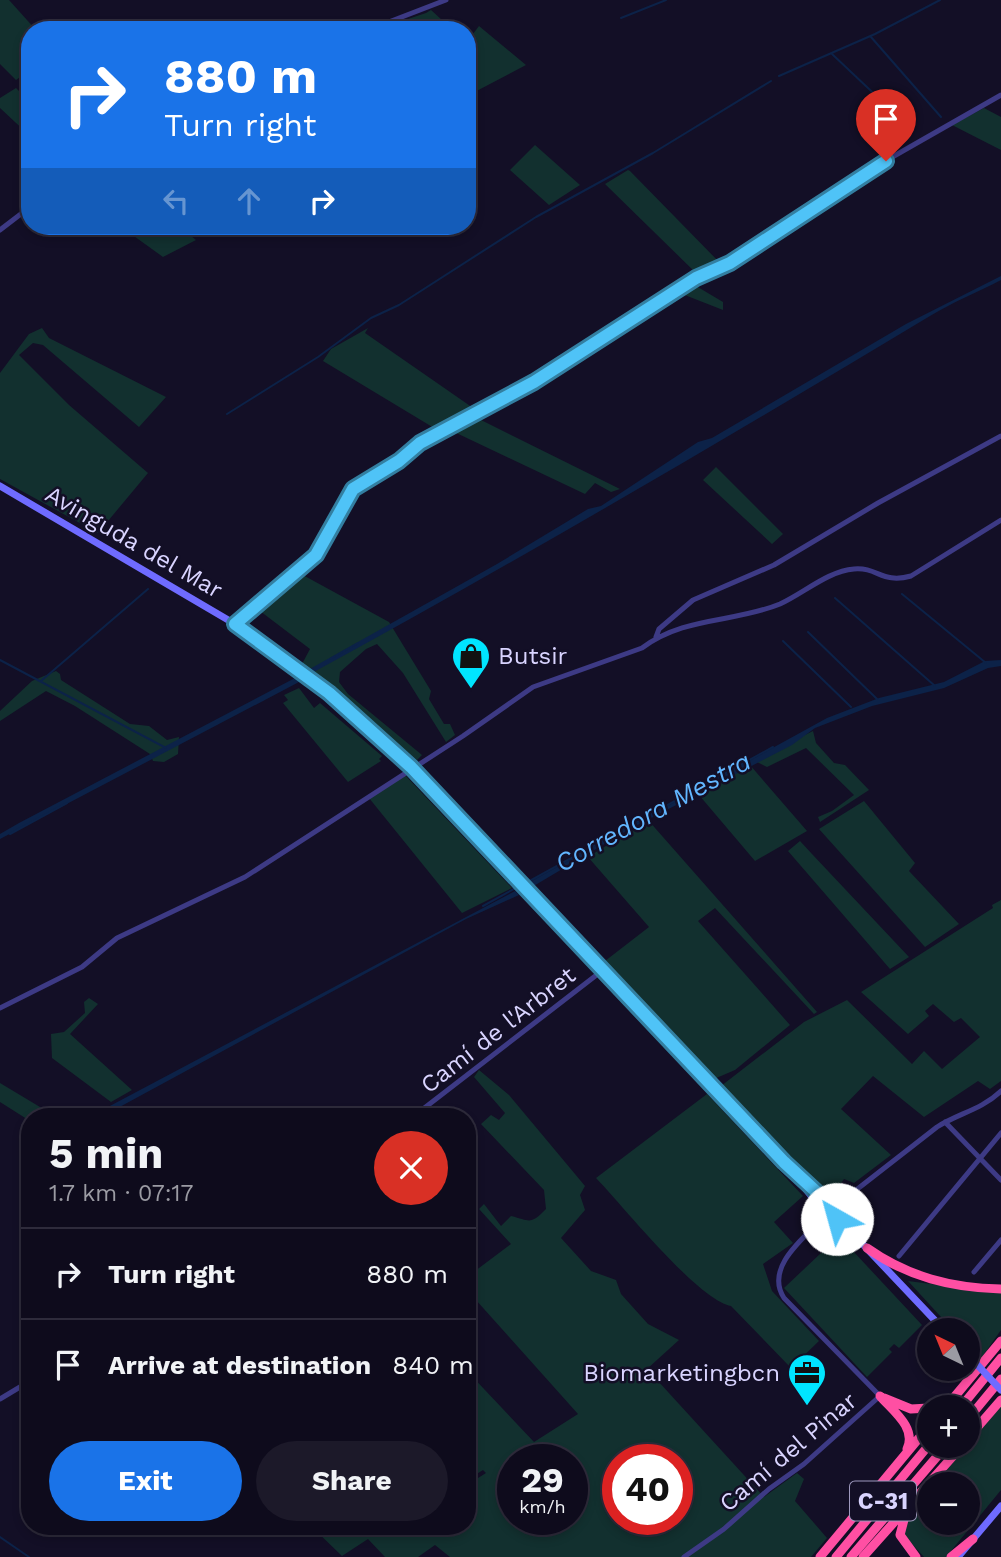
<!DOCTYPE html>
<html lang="en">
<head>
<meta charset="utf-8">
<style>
	:root { --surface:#0e0b1c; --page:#1c1929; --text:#f1f3f6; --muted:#9b9ba3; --line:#2e2b3b; --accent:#1a73e8 }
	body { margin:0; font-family:"Work Sans",sans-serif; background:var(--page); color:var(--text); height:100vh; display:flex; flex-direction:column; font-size:26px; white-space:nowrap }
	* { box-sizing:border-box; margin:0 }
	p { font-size:23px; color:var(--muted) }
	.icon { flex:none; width:38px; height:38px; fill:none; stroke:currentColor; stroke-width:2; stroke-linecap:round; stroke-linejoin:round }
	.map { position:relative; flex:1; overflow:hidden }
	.details { position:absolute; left:21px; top:1108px; width:455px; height:427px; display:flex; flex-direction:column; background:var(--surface); border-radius:28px; box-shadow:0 4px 10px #0003,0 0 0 2px var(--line) }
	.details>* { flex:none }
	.guide { position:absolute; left:21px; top:21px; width:455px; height:214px; border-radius:28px; box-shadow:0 4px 10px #0003,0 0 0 2px var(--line); background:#1a73e8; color:#fff; overflow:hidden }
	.needle { width:46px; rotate:317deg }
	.controls { position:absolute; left:917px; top:1318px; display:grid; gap:14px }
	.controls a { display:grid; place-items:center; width:63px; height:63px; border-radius:50%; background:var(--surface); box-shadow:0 4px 10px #0003,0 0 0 2px var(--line); font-size:35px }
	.speed { position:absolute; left:497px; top:1444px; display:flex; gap:14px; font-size:35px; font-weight:700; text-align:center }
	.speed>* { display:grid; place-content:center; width:91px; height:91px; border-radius:50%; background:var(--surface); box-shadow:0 4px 10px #0003,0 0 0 2px var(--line); line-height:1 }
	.speed small { font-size:18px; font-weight:400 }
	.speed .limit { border:10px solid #d22; background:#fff; color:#111 }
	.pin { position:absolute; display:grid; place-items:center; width:60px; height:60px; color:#fff; margin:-72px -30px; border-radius:50% 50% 50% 0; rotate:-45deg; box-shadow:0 0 7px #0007 }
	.pin .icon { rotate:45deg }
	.me { position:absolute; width:77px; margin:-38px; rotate:322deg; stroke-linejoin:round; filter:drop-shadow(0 0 5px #0008) }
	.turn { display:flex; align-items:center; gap:24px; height:147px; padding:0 28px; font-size:32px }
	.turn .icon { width:91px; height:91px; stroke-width:2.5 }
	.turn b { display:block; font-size:49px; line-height:60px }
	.lanes { display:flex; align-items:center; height:66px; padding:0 28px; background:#0003; justify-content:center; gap:35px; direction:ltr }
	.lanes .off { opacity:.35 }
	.round { display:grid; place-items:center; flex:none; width:74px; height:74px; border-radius:37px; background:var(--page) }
	.summary { display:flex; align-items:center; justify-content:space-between; height:119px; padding:0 28px }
	h1 { font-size:42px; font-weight:700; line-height:52px }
	.primary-button { display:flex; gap:14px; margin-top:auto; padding:14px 28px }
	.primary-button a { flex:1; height:80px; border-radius:42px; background:var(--accent); color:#fff; font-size:28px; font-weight:700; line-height:80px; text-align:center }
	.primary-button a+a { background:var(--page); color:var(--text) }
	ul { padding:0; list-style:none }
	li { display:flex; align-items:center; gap:21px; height:91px; padding:0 28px; border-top:2px solid var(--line) }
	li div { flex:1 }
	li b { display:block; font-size:26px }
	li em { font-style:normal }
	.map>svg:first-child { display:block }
	.green { fill:#12302f; fill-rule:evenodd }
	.water { fill:#0c2248 }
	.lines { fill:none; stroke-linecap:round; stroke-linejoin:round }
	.stream { stroke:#0c2248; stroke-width:2 }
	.street { stroke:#3d3a85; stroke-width:5 }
	.secondary { stroke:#6f6bff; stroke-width:7 }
	.highway { stroke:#ff4fa3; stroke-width:9 }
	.secondary-bridge { stroke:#6f6bff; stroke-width:7 }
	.route-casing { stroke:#337fa1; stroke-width:18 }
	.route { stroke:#4fc3f7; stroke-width:12 }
	.labels { text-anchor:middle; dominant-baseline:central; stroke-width:5; stroke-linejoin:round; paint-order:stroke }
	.shield { fill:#130f26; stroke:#9e99be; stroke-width:2 }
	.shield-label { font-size:23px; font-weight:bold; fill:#d9d4ff }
	.street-label { font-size:24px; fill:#d9d4ff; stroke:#130f26 }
	.poi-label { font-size:24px; fill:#d9d4ff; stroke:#130f26; text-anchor:start }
	.water-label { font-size:26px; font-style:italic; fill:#62b6ff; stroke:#130f26 }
</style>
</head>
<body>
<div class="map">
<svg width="1001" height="1557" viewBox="0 0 1001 1557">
	<rect width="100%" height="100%" fill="#130f26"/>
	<path class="green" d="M0 0H9L36 30H30V70L16 80 0 64Z
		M431 10 453 30H375L426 13Z
		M479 26 526 65 467 96V42Z
		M16 88 30 102V136L0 108V98Z
		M984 108 1001 117V150L952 125Z
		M535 145 580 185 549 205 510 170Z
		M628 170 630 171 721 264 697 274 605 184Z
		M120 226H179L196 240 163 257Z
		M691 283 723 302V310L677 292Z
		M42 328 49 338 166 397 139 427 43 345 33 343 19 355 69 405 148 473 98 533 0 479V373L29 334Z
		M368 328 365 333 476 410 439 431 323 361 331 349Z
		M475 417 620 489 611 492 595 483 585 494 450 430Z
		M716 467 783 534 772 544 703 480Z
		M301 574 389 622 431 691 429 699 444 724H450L455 735 446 742 403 673 377 644 366 649 340 672 339 682 348 694 422 755 417 760 302 664 310 649 260 611 247 624 244 617Z
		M56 671 60 674 61 680 130 724 149 726 167 740 179 737 178 754 164 762 153 761 150 754 75 706 46 691 0 721V711L32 681Z
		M299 688 314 708 320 703 382 756 379 759 381 761 348 782 283 703 288 700 284 695Z
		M813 731 816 743 834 763 845 765 869 790 820 822 818 817 832 811 854 795 806 748 767 767 757 762 768 753Z
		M750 765 807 831 755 861 699 795Z
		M404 774 512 888 462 913 369 798Z
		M864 801 915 863 909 871 959 924 925 947 819 829Z
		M648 820 817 1012 814 1014 715 908 698 921 790 1025 735 1070 714 1079 605 961 649 927 588 857Z
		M800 841 812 854 909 957 890 969 788 851Z
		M1001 900V1081L990 1089 978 1081 924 1117 873 1076 841 1109 891 1155 854 1183 844 1179 830 1198 721 1086 804 1022 847 1000 912 1064 924 1051 942 1069 980 1037 961 1018 954 1022 933 1004 925 1011 929 1016 908 1034 861 992 993 908 992 905Z
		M89 998 98 1004 70 1034 132 1090 111 1102 52 1058 51 1034 64 1032 85 1013 84 1002Z
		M479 1070 509 1095 585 1186 580 1195 585 1210 561 1238 591 1271 616 1280 621 1294 648 1324 679 1340 647 1369 764 1497 797 1473 804 1479 795 1501 827 1538 811 1557H450L435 1545 418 1557H385L368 1539 342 1556 311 1526H467V1485L486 1473 483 1470 467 1480V1371L534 1442 578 1414 467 1290V1277L511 1244 479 1209 484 1204 501 1226 511 1216C531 1221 530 1225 546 1209L544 1190 481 1124 491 1115 499 1120 505 1113 474 1077ZM513 1460H572V1519H513ZM618 1460H677V1519H618Z
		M0 1083 55 1116H30V1121L0 1102Z
		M707 1094 803 1196 774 1222 793 1243 763 1264 772 1291 819 1341 791 1368 731 1306C698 1300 623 1206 596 1178Z
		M839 1236 922 1325 899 1348 894 1344 889 1349 892 1352 867 1377 784 1288Z
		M908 1281 1001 1293V1330L980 1360 968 1347V1330H953Z
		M1001 1405V1490L946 1557H924L904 1535 906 1520 929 1490V1522H968V1484H935Z"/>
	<path class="water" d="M1001 276V280C978 292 953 302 930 316 727 438 521 559 312 673L308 670 497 564 588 509 601 506 698 442 712 438 906 324Z
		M1001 660V666L988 668 944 688 872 706 815 728 792 745 628 830 532 887 528 883 827 718 879 698 944 682 985 661Z
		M295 678 299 682 0 839V834L19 823Z
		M515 891 519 895 466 919 103 1116H91Z"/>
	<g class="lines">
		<path class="stream" d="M621 18 666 0
			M871 37 941 117
			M832 54 905 123
			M779 76 875 34 940 0
			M227 414 318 357 371 318 399 305 536 217 653 153 771 81
			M902 594 986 663
			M835 598 935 686
			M808 632 877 699
			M783 641 851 707
			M330 659 358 643
			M0 660 166 748
			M41 681 148 589
			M10 834 67 803
			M526 883 773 747
			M483 906 521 885
			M20 1159 30 1170
			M0 1537 29 1557"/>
		<path class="street" d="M368 30 446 0
			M0 230 30 207
			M235 624 305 568 316 555 353 489 399 461 420 444 534 382 696 278 730 263 844 191 866 172 1001 95
			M656 637 659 629 693 600 774 565 878 503 1001 436
			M0 1008 82 967 117 938 245 877 463 736 533 687 642 648C685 616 734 623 780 604 804 593 828 571 854 569 878 567 882 584 911 576L1001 520
			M414 1116 603 970
			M945 1122 1001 1180
			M833 1208 937 1127C959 1113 981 1110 1001 1091
			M821 1228 840 1230 855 1236
			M809 1236 832 1221
			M899 1256 1001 1133
			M974 1272 1001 1240
			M0 1399 30 1381
			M684 1557 724 1529 769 1489 804 1464 880 1396 784 1298C764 1267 805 1237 825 1216"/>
		<path class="secondary" d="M0 486 235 624 283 657 346 708 430 786 784 1162 825 1213
			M807 1183 831 1208
			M825 1213 830 1208 836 1210 855 1236 944 1330
			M834 1220 848 1230
			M958 1557 1001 1506"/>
		<path class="highway" d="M867 1248C908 1277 952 1288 1001 1289
			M880 1396C893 1411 917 1428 907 1449
			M884 1398 911 1409 929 1408
			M946 1407 1001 1341
			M961 1407 1001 1358
			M968 1419 1001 1379
			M968 1438 1001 1400
			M905 1516 900 1535 916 1557
			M820 1557 929 1426
			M836 1557 929 1445
			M851 1557 946 1446
			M863 1557 962 1446
			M951 1557 973 1539"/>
		<path class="secondary-bridge" d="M968 1355 1001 1390"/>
	</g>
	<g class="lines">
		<defs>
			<path id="route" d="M837 1219 836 1210 784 1162 411 767 329 693 235 624 316 555 353 489 399 461 420 443 534 382 696 278 730 263 886 161"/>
		</defs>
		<use href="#route" class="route-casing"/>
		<use href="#route" class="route"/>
	</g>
	<defs>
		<symbol id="shop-pin" viewBox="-11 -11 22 30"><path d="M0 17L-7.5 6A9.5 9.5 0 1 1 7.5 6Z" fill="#00e5ff" stroke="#130f26"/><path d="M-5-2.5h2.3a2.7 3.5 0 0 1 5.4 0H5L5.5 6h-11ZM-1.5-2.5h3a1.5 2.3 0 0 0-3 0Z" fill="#111"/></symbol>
		<symbol id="office-pin" viewBox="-11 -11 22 30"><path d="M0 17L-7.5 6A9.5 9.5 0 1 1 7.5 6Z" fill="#00e5ff" stroke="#130f26"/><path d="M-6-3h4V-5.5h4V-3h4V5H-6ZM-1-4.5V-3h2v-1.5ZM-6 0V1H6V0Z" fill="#111"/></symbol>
	</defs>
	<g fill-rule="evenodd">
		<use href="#shop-pin" x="449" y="634" width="44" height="60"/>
		<use href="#office-pin" x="785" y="1351" width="44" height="60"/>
	</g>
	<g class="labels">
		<rect class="shield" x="850" y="1481.5" width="66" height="39" rx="5"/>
		<g class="shield-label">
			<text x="883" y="1501">C-31</text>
		</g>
		<g class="street-label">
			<text transform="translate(134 542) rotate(30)">Avinguda del Mar</text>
			<text transform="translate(498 1030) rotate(-38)">Camí de l'Arbret</text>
			<text transform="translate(788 1452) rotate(-40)">Camí del Pinar</text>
		</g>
		<g class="poi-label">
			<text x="498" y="656">Butsir</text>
			<text x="780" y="1373" text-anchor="end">Biomarketingbcn</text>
		</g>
		<g class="water-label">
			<text transform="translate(653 812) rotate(-29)">Corredora Mestra</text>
		</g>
	</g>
</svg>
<div class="controls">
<a><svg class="needle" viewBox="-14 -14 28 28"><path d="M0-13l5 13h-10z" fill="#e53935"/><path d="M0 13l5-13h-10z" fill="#9b9ba3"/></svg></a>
<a>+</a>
<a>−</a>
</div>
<div class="speed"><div>29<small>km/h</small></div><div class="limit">40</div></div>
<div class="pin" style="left:886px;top:161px;background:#d93025"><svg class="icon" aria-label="arrive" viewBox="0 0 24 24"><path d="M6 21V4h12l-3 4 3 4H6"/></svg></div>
<svg class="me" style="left:837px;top:1219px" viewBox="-20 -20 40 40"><circle r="19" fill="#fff"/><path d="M0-13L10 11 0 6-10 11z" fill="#4fc3f7"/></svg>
<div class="guide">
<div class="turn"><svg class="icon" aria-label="right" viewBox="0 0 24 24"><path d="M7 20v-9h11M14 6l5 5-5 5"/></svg><div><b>880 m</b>Turn right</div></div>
<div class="lanes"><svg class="icon off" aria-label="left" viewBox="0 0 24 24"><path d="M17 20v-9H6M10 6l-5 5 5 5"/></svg><svg class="icon off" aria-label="ahead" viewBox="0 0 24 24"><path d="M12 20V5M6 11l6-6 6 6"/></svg><svg class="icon" aria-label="right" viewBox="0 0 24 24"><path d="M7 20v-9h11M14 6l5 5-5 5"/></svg></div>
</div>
<section class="details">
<div class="summary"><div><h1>5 min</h1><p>1.7 km · 07:17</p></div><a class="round" style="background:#d93025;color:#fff"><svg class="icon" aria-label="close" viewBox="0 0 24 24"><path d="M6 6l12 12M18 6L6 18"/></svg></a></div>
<ul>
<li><svg class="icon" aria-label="right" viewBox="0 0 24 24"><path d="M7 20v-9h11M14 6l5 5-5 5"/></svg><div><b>Turn right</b></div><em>880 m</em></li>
<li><svg class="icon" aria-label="arrive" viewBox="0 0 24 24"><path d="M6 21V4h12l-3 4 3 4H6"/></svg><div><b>Arrive at destination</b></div><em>840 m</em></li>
</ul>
<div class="primary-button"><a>Exit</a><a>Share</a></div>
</section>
</div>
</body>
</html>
